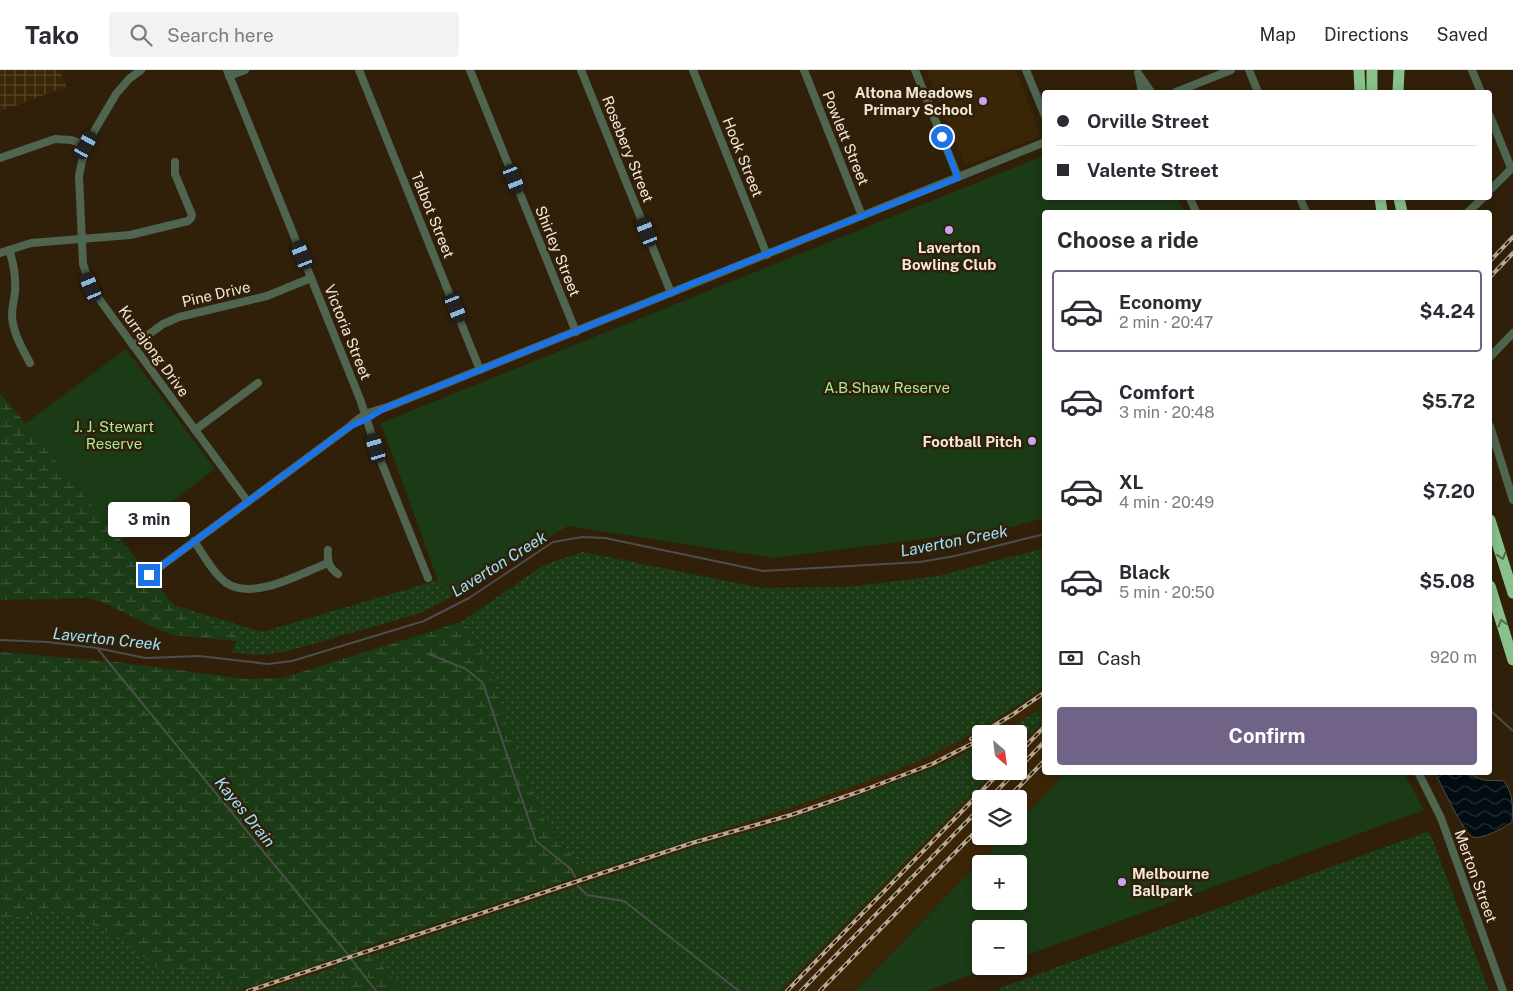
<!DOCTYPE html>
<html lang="en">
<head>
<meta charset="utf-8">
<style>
	:root { --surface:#fff; --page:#f2f2f3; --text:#2b2b33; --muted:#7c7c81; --line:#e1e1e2; --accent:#716288 }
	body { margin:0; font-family:"Public Sans",sans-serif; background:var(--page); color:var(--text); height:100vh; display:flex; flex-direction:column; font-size:19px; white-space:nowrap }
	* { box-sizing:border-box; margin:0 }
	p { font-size:16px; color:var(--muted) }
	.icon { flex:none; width:28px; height:28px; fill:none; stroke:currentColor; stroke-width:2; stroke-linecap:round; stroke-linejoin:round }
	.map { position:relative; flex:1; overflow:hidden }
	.side { position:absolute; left:1042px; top:140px; width:450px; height:565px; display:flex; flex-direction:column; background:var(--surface); border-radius:5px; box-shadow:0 2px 8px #0003 }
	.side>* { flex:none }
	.hud { position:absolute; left:1042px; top:20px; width:450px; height:110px; border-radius:5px; box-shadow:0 2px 8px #0003; display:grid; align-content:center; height:110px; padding:0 15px; background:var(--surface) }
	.needle { width:32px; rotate:152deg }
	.tools { position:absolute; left:972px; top:655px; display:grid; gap:10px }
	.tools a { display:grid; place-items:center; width:55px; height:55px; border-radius:5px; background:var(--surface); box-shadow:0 2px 8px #0003; font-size:25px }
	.end { position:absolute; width:22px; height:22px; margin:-11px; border:6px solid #1a73e8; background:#fff; box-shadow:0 0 0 2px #fff }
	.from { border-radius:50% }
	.bubble { position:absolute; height:35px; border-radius:5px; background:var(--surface); box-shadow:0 2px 8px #0003; font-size:16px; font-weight:700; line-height:35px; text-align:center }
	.car { position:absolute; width:15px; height:30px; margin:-15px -8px; border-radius:6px; box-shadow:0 0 4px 1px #0007; background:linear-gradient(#222 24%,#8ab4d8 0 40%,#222 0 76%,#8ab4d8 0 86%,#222 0) }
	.hud b { display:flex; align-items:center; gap:18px; height:48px; font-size:19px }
	.hud b+b { border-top:1px solid var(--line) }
	.hud i { width:12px; height:12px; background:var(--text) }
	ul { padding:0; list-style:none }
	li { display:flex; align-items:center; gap:15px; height:82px; margin:0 10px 8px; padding:0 5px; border:2px solid transparent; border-radius:5px }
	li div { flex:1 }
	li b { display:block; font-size:19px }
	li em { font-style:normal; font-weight:700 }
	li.active { border-color:var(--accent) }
	li>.icon { width:45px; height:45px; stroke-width:1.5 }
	h2 { padding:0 15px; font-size:22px; line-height:60px }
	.pay { display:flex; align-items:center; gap:12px; height:55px; padding:0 15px; font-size:19px }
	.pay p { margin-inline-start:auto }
	.cta { display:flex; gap:10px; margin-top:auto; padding:10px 15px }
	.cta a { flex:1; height:58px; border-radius:5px; background:var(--accent); color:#fff; font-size:20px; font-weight:700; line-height:58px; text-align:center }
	header { display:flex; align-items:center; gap:30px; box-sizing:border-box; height:70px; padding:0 25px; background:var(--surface); border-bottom:1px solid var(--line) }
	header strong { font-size:24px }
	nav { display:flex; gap:28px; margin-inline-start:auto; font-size:18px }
	.search { width:350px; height:45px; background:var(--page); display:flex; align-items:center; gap:12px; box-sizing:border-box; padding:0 18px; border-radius:5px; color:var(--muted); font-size:19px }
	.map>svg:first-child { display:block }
	.built { fill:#3a2607 }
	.industrial { fill:url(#industrial-grid) }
	.grass { fill:url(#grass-dots) }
	.wetland { fill:url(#wetland-marsh) }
	.park { fill:#1b3a16; fill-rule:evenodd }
	.water { fill:url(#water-waves); stroke:#4b4e4c }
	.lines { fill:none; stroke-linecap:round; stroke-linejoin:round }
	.stream { stroke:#4b4e4c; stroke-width:2 }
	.minor { stroke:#4f6550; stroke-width:8 }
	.highway { stroke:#88c18a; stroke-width:11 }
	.rail-casing { stroke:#b6a998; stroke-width:4 }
	.rail { stroke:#302009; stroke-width:2; stroke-dasharray:5.5; stroke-linecap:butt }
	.oneway { stroke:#586843 }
	.route { stroke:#1a73e8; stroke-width:6 }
	.poi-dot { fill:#c7a6f0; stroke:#302009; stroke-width:2 }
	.labels { text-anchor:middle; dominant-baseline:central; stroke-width:5; stroke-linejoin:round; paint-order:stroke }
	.poi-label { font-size:15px; font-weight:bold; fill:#f2e7d9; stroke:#302009; text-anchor:end }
	.street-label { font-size:15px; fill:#f2e7d9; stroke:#302009 }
	.park-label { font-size:15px; fill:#a7eb9b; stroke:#302009 }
	.water-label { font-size:16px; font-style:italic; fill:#9ee2fb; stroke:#302009 }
</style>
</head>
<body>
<header>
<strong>Tako</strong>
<div class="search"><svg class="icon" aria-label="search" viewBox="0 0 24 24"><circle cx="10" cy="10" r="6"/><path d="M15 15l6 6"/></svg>Search here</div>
<nav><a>Map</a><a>Directions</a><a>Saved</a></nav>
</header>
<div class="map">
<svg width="1513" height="921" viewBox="0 0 1513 921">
	<defs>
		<pattern id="industrial-grid" width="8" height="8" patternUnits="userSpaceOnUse" patternTransform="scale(1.25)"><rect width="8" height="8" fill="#3a2607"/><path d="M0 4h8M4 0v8" fill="none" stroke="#57462b"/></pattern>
		<pattern id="grass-dots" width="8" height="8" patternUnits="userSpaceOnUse" patternTransform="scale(1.25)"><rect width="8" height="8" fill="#1b3a16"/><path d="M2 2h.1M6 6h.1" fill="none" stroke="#3d5637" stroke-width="1.8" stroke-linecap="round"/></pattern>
		<pattern id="wetland-marsh" width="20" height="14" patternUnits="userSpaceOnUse" patternTransform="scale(1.25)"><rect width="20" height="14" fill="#1b3a16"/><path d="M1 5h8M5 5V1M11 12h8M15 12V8" fill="none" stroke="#3d5637"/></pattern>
		<pattern id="water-waves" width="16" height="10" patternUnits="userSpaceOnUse" patternTransform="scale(1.25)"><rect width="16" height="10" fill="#030c10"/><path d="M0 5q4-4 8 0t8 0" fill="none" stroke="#282f32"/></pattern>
	</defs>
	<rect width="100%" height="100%" fill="#302009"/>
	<g class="built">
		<polygon points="926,0 1015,0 1040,62 1038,67 967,95 964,94"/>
		<polygon points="1045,616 1045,636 1024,650 1000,664 981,664 981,674 956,688 889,715 759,759 703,774 373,884 357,887 355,883 360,880 754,750 890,702 936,682 975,662 1012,640"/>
		<polygon points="1045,649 1045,702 1066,703 1019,752 1019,729 981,729 981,766 1005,766 855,921 780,921 994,701 1019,701 1019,676"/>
		<polygon points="333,889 338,889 340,892 333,898 262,921 237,921"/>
	</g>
	<polygon class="industrial" points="0,0 60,0 66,17 0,41"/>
	<g class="grass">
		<path d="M 1045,478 L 1045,616 C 1007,644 967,669 925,688 C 880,708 832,723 786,739 C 720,761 653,782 587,804 L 547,755 L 523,704 L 480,572 L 461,552 L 544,495 L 583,482 L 762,518 L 847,517 L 938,506 Z"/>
		<polygon points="438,510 441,519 475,513 421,543 284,582 257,585 232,582 238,566 226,560 206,553 174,535 262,562"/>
		<polygon points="1045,636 1045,649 1019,676 1019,664 1000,664"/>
		<polygon points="981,674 981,701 994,701 780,921 401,921 373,884 703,774 759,759 846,730 928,700 956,688"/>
		<polygon points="1426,762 1430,763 1489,921 999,921 1000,918"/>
		<polygon points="58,840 112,864 158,898 206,901 244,919 237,921 0,921 0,848"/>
		<polygon points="333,898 350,921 262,921"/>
	</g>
	<g class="wetland">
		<polygon points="0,323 174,535 206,553 226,560 238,566 236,571 172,565 151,556 102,532 88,528 0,530"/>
		<path d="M 461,552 L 480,572 L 523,704 L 547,755 L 587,804 L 360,879 C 353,885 342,889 333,889 L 244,919 L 206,901 L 158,898 L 112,864 L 58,840 L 0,850 L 0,582 L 116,592 L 246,609 L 282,608 Z"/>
		<path d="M 373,884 L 401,921 L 350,921 L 333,898 C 345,889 358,887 373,884 Z"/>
	</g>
	<g class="park">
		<polygon points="1045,85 1045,128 1178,128 1184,142 1045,142 1045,448 1008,458 773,488 568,456 475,513 441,519 381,353"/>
		<polygon points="126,279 215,399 121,470 25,354"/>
		<path d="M 1066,703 L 1404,703 L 1424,740 L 1019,888 L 1019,859 L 981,859 L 981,896 L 995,896 L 927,921 L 855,921 L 1005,766 L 1019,766 L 1019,752 ZM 981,794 L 1019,794 L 1019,831 L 981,831 Z"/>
	</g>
	<path class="water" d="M 1435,703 L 1466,703 L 1483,710 L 1504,711 C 1513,723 1513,737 1512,752 C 1505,757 1482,770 1473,767 C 1464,764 1441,714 1435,703 Z"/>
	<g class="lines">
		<g class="stream">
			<polyline points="0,570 48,572 97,578 145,588 199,586 268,594 292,591 424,551 469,528 553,472 582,467 605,468 763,501 920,492 955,486 1045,464"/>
			<polyline points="97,578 345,881 376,921"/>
			<polyline points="429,584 466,599 483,613 536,771 571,799 575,807"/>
			<polyline points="1045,589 1045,591"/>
			<polyline points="1490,640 1513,661"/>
			<polyline points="578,816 587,825 624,831 739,921"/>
		</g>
		<g class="minor">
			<polyline points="141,0 129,9 116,24 86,75 82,91 79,106 83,194 91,217 102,233 248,432"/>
			<polyline points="227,0 360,329 378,384 428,508"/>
			<polyline points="359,0 480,300"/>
			<polyline points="470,0 576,262"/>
			<polyline points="581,0 671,223"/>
			<polyline points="693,0 767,185"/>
			<polyline points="804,0 862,146"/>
			<polyline points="915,0 958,107"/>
			<polyline points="1026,0 1045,46"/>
			<polyline points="1249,0 1258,22"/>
			<polyline points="1472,0 1481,22"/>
			<polyline points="1138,3 1151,22"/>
			<polyline points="229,6 245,0"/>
			<polyline points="1139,7 1142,22"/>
			<polyline points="1176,22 1231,0"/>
			<polyline points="1490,46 1511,98"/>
			<polyline points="0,88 55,69 71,70 86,75"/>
			<polyline points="1490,120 1513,97"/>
			<polyline points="1190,128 1196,142"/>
			<polyline points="1300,128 1306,142"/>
			<polyline points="1468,142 1483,128"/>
			<path d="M 9,180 C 14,194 16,207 15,222 C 14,230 12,238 12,246 C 13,263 22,278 30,293"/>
			<polyline points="0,183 31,173 130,165 188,151 191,148 192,145 175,104 175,92"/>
			<polyline points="133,276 163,254 179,247 267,226 311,208"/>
			<polyline points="1490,287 1513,263"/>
			<polyline points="1490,356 1513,430"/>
			<polyline points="195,360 258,313"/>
			<path d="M 194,471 C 203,484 215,506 228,514 C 256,530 301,503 328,493"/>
			<path d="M 328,480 C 327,491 329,498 338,504"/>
			<path d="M 149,505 L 349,357 C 361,345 369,342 385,338 L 1045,72"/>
			<polyline points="1418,702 1441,748 1503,921"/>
		</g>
		<g class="highway">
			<polyline points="1359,0 1360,22"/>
			<polyline points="1372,22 1372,0"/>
			<polyline points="1398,22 1399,0"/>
			<polyline points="1380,128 1382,142"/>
			<polyline points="1399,128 1402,142"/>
			<polyline points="1490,450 1513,523"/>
			<polyline points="1490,516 1513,590"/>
		</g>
		<defs>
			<g id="rail">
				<polyline points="1490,191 1513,167"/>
				<polyline points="1490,207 1513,183"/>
				<polyline points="971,669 1012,645 1045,622"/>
				<polyline points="1019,683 1045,656"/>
				<polyline points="1019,698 1045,671"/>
				<polyline points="989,729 1016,701"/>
				<polyline points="1007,729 1045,690"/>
				<polyline points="248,921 692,773 791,745 864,720 932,694 981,669"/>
				<polyline points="787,921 1001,701"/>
				<polyline points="801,921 981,737"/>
				<polyline points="820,921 981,756"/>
			</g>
		</defs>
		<use href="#rail" class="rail-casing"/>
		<use href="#rail" class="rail"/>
	</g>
	<defs><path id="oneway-chevron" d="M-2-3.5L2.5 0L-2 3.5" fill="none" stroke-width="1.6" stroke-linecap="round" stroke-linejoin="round" transform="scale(1.25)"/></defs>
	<g class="oneway">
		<use href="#oneway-chevron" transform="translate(1502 486) rotate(73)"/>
		<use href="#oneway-chevron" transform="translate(1502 553) rotate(-107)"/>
	</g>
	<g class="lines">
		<polyline class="route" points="149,505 349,357 367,349 385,338 671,223 686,216 958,108 942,67"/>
	</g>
	<g class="poi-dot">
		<circle cx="983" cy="31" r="5"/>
		<circle cx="949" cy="160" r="5"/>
		<circle cx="1032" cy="371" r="5"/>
		<circle cx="1122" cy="812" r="5"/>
	</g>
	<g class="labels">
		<g class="poi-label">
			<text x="973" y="22">Altona Meadows<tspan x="973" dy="17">Primary School</tspan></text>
			<text x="949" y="177" text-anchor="middle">Laverton<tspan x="949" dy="17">Bowling Club</tspan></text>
			<text x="1022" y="371">Football Pitch</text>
			<text x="1132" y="803" text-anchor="start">Melbourne<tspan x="1132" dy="17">Ballpark</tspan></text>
		</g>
		<g class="street-label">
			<text transform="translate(846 68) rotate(68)">Powlett Street</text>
			<text transform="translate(628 79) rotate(68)">Rosebery Street</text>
			<text transform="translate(743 87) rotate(68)">Hook Street</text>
			<text transform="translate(433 145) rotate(68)">Talbot Street</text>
			<text transform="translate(558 181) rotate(68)">Shirley Street</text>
			<text transform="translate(216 224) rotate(-13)">Pine Drive</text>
			<text transform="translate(348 262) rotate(68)">Victoria Street</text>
			<text transform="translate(154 281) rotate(54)">Kurrajong Drive</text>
			<text transform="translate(1476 806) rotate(70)">Merton Street</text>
		</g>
		<g class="park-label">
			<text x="887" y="317">A.B.Shaw Reserve</text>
			<text x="114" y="356">J. J. Stewart<tspan x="114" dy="17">Reserve</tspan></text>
		</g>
		<g class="water-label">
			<text transform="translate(954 471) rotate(-11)">Laverton Creek</text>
			<text transform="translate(499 494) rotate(-32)">Laverton Creek</text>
			<text transform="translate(107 569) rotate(6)">Laverton Creek</text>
			<text transform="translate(245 742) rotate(51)">Kayes Drain</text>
		</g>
	</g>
</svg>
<div class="tools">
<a><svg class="needle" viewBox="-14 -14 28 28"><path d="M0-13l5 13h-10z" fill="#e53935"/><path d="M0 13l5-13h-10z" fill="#7c7c81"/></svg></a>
<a><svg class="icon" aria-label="layers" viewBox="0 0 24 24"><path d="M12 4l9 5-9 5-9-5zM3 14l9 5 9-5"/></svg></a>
<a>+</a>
<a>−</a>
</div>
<i class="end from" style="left:942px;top:67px"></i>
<i class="end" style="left:149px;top:505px"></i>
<div class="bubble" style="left:108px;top:432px;width:82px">3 min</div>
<i class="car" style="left:86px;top:75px;rotate:29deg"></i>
<i class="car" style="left:514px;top:109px;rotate:158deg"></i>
<i class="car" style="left:647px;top:162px;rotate:338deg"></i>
<i class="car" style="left:302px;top:185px;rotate:338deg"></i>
<i class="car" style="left:91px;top:217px;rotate:337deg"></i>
<i class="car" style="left:456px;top:238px;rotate:158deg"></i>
<i class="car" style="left:376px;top:378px;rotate:343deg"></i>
<div class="hud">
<b><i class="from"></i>Orville Street</b>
<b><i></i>Valente Street</b>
</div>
<section class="side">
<h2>Choose a ride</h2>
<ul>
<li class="active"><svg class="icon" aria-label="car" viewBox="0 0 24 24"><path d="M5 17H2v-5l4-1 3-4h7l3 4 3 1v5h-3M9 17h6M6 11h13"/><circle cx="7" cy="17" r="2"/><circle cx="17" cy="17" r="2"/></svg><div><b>Economy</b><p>2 min · 20:47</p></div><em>$4.24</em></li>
<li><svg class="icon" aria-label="car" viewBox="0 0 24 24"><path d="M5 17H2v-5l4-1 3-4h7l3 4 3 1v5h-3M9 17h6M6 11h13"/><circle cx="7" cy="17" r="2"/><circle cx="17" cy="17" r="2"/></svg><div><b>Comfort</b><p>3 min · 20:48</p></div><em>$5.72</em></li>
<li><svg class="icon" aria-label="car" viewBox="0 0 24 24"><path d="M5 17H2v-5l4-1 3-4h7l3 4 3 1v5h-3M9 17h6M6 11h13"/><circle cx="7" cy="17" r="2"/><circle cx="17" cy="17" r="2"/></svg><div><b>XL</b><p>4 min · 20:49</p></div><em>$7.20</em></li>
<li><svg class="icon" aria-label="car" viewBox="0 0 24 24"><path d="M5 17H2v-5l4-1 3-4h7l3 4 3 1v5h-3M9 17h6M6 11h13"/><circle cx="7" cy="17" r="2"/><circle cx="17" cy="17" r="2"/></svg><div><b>Black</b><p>5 min · 20:50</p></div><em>$5.08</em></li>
</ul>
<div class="pay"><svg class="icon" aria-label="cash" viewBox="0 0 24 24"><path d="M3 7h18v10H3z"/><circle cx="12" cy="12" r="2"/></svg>Cash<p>920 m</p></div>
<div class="cta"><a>Confirm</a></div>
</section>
</div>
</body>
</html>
